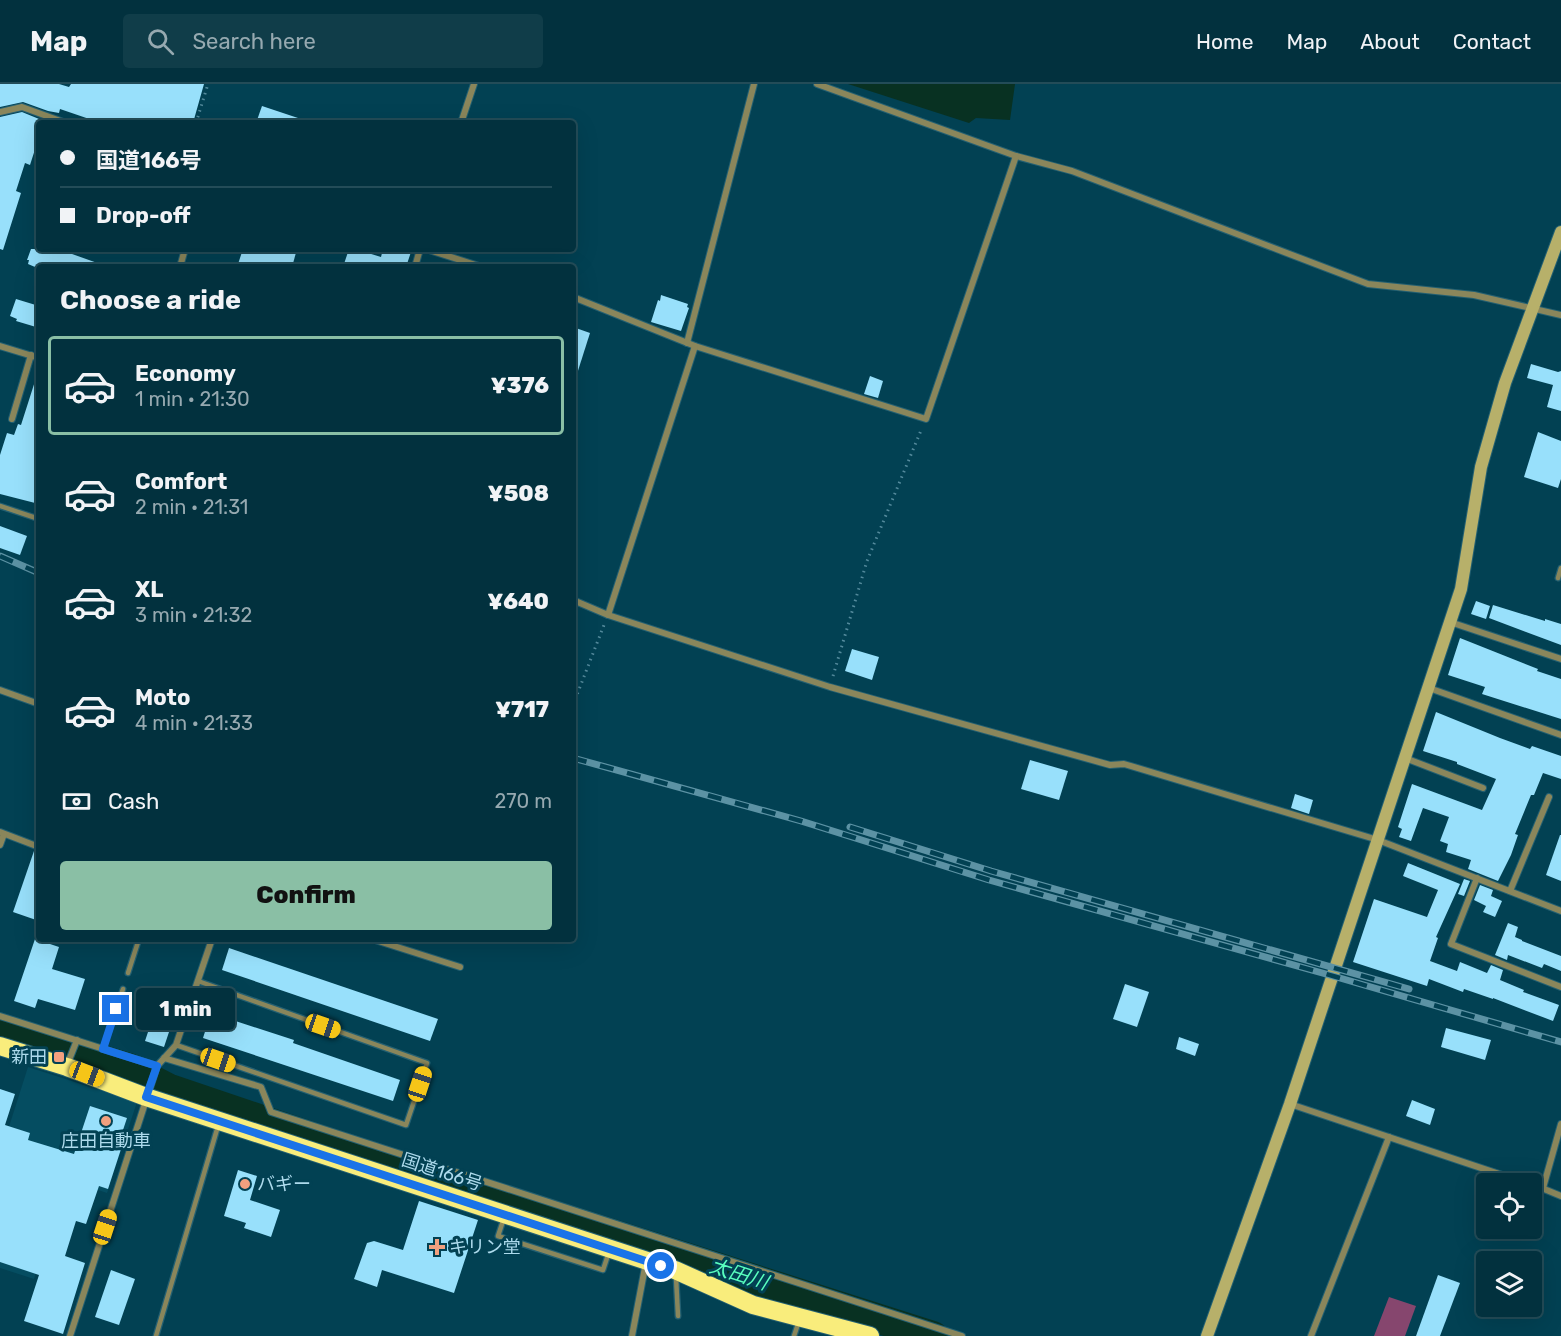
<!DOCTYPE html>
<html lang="en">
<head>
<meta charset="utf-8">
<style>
	:root { --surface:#02313e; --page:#103d49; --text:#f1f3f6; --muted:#96a9b0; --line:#234c58; --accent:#8abfa5 }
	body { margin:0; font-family:Rubik,"Noto Sans JP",sans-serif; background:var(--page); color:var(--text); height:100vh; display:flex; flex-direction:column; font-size:22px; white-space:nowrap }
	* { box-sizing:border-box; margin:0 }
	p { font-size:20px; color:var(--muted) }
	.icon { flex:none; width:33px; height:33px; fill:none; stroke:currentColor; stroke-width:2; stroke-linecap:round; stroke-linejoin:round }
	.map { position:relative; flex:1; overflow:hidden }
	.details { position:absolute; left:36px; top:180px; width:540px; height:678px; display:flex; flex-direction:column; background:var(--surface); border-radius:6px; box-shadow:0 6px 24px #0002,0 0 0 2px var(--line) }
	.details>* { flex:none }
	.top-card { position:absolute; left:36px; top:36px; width:540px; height:132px; border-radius:6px; box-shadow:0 6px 24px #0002,0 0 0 2px var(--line); display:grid; align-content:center; height:132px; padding:0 24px; background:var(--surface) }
	.buttons { position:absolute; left:1476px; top:1089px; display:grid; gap:12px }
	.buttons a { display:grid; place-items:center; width:66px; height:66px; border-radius:6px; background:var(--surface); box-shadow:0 6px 24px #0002,0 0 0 2px var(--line); font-size:30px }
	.end { position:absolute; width:27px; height:27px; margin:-14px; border:8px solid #1a73e8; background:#fff; box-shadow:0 0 0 3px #fff }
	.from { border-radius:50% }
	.bubble { position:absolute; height:42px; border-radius:6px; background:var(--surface); box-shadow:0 6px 24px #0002,0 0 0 2px var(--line); font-size:20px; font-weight:800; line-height:42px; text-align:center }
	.car { position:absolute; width:18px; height:36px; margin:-18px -9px; border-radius:8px; box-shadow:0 0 4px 2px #0007; background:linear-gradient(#f5c518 24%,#345 0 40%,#f5c518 0 76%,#345 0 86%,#f5c518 0) }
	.top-card b { display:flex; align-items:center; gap:21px; height:57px; font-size:22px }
	.top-card b+b { border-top:2px solid var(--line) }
	.top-card i { width:15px; height:15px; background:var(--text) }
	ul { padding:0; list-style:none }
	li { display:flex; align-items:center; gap:18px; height:99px; margin:0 12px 9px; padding:0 12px; border:3px solid transparent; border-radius:6px }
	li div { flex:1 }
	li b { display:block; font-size:22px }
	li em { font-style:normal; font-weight:800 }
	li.selected { border-color:var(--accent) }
	li>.icon { width:54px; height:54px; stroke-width:1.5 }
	h2 { padding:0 24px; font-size:27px; line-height:72px }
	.pay { display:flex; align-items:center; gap:15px; height:66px; padding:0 24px; font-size:22px }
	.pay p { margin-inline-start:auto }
	.action { display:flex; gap:12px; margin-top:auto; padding:12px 24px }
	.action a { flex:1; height:69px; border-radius:6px; background:var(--accent); color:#111; font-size:24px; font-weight:800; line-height:69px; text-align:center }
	header { display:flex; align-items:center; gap:36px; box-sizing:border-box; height:84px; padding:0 30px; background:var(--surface); border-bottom:2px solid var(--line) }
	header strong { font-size:28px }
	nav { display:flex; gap:33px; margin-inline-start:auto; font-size:21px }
	.search { width:420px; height:54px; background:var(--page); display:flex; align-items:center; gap:15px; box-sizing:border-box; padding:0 21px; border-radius:6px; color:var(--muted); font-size:22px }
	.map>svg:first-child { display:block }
	.built { fill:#054d61 }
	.green { fill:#86466e }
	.water { fill:#083122 }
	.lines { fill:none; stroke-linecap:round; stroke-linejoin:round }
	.river { stroke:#083122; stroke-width:30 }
	.building { fill:#98e0fb }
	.lane-casing { stroke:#246072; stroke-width:7 }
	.street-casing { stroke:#246072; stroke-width:8 }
	.secondary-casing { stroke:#246072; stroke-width:14 }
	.highway-casing { stroke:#246072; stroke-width:20 }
	.path { stroke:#548a9c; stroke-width:3; stroke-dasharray:1.5 4.5; stroke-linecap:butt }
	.lane { stroke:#8a865b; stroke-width:4.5 }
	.street { stroke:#8a865b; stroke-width:6 }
	.secondary { stroke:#b7b06a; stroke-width:12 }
	.highway { stroke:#f9ed7c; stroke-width:18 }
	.rail-casing { stroke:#5c92a4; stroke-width:7 }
	.rail { stroke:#024153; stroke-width:4.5; stroke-dasharray:14; stroke-linecap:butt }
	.route { stroke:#1a73e8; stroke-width:8 }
	.poi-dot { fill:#f2a07f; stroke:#024153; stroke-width:2 }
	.labels { text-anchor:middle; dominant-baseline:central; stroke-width:6; stroke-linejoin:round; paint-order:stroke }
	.poi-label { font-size:18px; fill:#addaec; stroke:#024153; text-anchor:start }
	.street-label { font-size:18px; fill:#addaec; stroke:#024153 }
	.water-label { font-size:20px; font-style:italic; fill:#59febe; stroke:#024153 }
</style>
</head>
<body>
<header>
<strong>Map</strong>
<div class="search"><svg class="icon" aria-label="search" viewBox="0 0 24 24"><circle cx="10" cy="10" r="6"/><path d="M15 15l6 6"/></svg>Search here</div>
<nav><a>Home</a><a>Map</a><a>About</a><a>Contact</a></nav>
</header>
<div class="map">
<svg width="1561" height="1252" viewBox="0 0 1561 1252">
	<rect width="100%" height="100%" fill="#024153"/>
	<polygon class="built" points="28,983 137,1018 107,1109 65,1095 34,1195 0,1184 0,1071"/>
	<polygon class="green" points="1389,1213 1416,1222 1405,1252 1374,1252"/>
	<polygon class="water" points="848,0 1015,0 1010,36 976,34 969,39"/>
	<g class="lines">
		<polyline class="river" points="0,945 129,984 170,1005 389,1079 933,1252"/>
	</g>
	<g class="building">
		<polygon points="0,0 59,0 69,3 71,0 204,0 193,39 113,39 102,36 101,39 60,25 59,29 48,27 23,18 0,23"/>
		<polygon points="262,22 304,36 304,39 256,39"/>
		<polygon points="22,28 44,37 44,39 39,39 39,53 30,81 25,79 16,107 21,109 3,166 0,165 0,33"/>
		<polygon points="31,165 58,165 103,181 103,183 35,183 28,180 29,176 27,176"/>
		<polygon points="243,165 297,165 292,183 237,183"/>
		<polygon points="349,165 355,165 381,173 383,165 403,165 411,168 406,183 343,183"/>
		<polygon points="661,211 688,220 687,223 689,224 681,247 651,238 658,216 660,217"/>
		<polygon points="16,215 39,222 39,233 36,243 16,237 17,235 10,232"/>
		<polygon points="573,243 590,249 576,293 573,293"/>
		<polygon points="1531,280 1558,288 1561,287 1561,327 1547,323 1553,301 1527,294"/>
		<polygon points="870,292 883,297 878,314 864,310"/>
		<polygon points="36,294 39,295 39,420 0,410 0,371 7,349 14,351 18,340 21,341"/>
		<polygon points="1538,348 1561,357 1561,395 1558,404 1524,393"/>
		<polygon points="0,442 27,452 20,471 0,464"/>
		<polygon points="1476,517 1490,522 1486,535 1471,530"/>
		<polygon points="1493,521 1545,537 1545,535 1561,540 1561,561 1489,534"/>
		<polygon points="1460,554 1538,585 1537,587 1561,595 1561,635 1482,610 1485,603 1448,591"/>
		<polygon points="852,565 879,573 872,596 845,587"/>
		<polygon points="1436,628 1500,654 1530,665 1532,662 1561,672 1561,695 1543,689 1534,711 1531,711 1515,750 1518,751 1511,771 1498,797 1468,785 1471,776 1446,768 1448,760 1440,757 1449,733 1423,724 1411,757 1399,753 1402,745 1398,743 1412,700 1482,726 1496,695 1457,680 1457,678 1423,667"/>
		<polygon points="1030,676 1068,687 1059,716 1021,705"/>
		<polygon points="1295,710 1313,716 1309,730 1291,724"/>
		<polygon points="1560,751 1561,751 1561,797 1546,791"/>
		<polygon points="34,767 39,768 39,837 13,828"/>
		<polygon points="1408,779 1460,800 1436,853 1438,854 1430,877 1457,887 1460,878 1487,889 1491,881 1503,886 1500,896 1524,906 1523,908 1559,921 1553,937 1493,914 1493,915 1464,905 1463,908 1429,895 1427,902 1353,878 1374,815 1427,833 1438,806 1403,792"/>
		<polygon points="1464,795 1470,797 1464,812 1458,810"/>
		<polygon points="1480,801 1493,806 1491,812 1502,817 1495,833 1483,828 1486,822 1474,816"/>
		<polygon points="1508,839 1518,843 1515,853 1522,856 1522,857 1561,872 1561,887 1544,880 1542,884 1508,871 1507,876 1495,871"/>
		<polygon points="35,855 59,863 52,885 85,895 75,926 38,915 35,924 14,917"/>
		<polygon points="229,864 438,935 430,957 222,886"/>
		<polygon points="1125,900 1149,908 1137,943 1113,935"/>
		<polygon points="211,929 294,956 293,959 400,996 393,1017 203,954"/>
		<polygon points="152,936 171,942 164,963 145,957"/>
		<polygon points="1446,944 1491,956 1485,976 1441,963"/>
		<polygon points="1179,953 1199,960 1195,972 1176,965"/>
		<polygon points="0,1005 15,1010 5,1041 30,1049 28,1056 74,1070 90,1022 127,1034 118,1061 122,1062 108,1105 99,1102 86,1140 76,1137 65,1172 85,1179 63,1250 24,1237 39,1191 0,1178"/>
		<polygon points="1412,1016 1435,1025 1430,1041 1406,1032"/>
		<polygon points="238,1086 257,1092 250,1116 280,1126 271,1153 244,1144 246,1139 224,1132"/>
		<polygon points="419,1117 478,1136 454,1209 382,1186 377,1203 354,1195 367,1159 374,1157 403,1166"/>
		<polygon points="111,1186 135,1195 119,1241 95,1233"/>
		<polygon points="1438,1191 1460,1199 1440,1252 1416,1252"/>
	</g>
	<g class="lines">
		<defs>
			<g id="lane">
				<polyline points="0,422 39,435"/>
				<polyline points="1558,494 1561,484"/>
				<polyline points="128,889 139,855"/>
				<polyline points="176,961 406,1041 427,979 198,897"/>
				<polyline points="103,965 123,905"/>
				<polyline points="504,1134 498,1152 603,1186 609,1168"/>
				<polyline points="676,1193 678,1232"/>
				<polyline points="156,1252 218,1042"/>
				<polyline points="794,1252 799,1237"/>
			</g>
			<g id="street">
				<polyline points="817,0 1016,72 1072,87 1368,200 1474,211 1561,231"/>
				<polyline points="0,28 22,23 66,39"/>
				<polyline points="461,39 474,0"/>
				<polyline points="426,165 482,183"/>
				<polyline points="180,183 185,165"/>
				<polyline points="415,183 420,165"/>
				<polyline points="573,213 695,262 926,335 1016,72"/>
				<polyline points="687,259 754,0"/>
				<polyline points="0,262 39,274"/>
				<polyline points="12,335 31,271"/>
				<polyline points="573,516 608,531 830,603 1110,681 1124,680 1378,756 1561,827"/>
				<polyline points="608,531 695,262"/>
				<polyline points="1450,538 1561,575"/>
				<polyline points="1429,604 1561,651"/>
				<polyline points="0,606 39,620"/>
				<polyline points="1405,674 1483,704"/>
				<polyline points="0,748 39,763"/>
				<polyline points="0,761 4,750"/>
				<polyline points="1477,794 1451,860 1561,903"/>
				<polyline points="1510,807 1549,713"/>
				<polyline points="372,855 460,883"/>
				<polyline points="0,932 157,982"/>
				<polyline points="164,974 261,1003 271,1028 962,1252"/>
				<polyline points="67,981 77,956"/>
				<polyline points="1290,1020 1529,1100"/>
				<polyline points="1532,1100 1561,1112"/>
				<polyline points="1543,1104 1561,1040"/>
				<polyline points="70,1252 157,982 176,961 212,855"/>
				<polyline points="632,1252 646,1178"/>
				<polyline points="1311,1252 1389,1053"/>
			</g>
			<polyline id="secondary" points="1207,1252 1290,1020 1461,505 1481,383 1505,299 1561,148"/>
			<polyline id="highway" points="0,962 67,983 146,1013 675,1186 753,1221 870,1252"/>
		</defs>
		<use href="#lane" class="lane-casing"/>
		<use href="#street" class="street-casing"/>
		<use href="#secondary" class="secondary-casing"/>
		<use href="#highway" class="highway-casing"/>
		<g class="path">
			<polyline points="196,39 208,0"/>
			<polyline points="833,592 867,477 922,344"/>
			<polyline points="573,621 604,541"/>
		</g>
		<use href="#lane" class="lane"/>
		<use href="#street" class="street"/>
		<use href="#secondary" class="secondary"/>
		<use href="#highway" class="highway"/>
		<defs>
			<g id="rail">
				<polyline points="0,472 39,489"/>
				<polyline points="573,674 801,737 989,796 1333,892 1561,958"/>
				<polyline points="850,743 991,787 1409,905"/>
			</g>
		</defs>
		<use href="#rail" class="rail-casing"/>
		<use href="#rail" class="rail"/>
	</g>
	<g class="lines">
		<polyline class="route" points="116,925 103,965 157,982 146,1013 661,1182"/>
	</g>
	<g class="poi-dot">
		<rect x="53" y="967" width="12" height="12" rx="3"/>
		<circle cx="106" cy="1037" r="6"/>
		<circle cx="245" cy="1100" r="6"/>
		<path d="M434 1154h6v6h6v6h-6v6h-6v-6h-6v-6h6z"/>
	</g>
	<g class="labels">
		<g class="poi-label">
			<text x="47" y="973" text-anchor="end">新田</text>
			<text x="106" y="1057" text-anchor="middle">庄田自動車</text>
			<text x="257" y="1100">バギー</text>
			<text x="449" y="1163">キリン堂</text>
		</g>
		<g class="street-label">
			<text transform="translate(442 1088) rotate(18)">国道166号</text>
		</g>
		<g class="water-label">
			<text transform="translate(739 1190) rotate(18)">太田川</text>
		</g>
	</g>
</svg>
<div class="buttons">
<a><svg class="icon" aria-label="locate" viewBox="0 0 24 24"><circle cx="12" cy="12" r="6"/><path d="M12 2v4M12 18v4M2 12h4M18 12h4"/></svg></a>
<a><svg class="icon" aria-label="layers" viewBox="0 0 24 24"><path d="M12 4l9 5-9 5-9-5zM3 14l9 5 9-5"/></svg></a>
</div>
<i class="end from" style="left:661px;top:1182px"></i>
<i class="end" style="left:116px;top:925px"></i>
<div class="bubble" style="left:136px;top:904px;width:99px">1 min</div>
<i class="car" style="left:323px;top:942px;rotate:109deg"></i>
<i class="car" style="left:218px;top:976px;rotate:109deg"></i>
<i class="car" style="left:87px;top:990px;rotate:111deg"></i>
<i class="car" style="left:420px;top:1000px;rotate:18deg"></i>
<i class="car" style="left:105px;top:1143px;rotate:18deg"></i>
<div class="top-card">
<b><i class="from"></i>国道166号</b>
<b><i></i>Drop-off</b>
</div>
<section class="details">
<h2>Choose a ride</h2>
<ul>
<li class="selected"><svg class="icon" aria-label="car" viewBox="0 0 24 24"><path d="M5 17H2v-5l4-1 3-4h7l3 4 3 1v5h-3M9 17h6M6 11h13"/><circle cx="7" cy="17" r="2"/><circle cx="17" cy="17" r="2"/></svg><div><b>Economy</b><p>1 min · 21:30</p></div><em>¥376</em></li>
<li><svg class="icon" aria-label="car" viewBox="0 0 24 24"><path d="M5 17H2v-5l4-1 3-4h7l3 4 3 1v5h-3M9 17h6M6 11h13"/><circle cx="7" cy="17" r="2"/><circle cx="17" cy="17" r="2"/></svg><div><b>Comfort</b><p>2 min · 21:31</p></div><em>¥508</em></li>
<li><svg class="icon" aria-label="car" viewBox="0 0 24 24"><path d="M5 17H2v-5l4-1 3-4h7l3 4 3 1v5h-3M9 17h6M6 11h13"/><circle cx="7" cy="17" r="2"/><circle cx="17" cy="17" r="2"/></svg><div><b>XL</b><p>3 min · 21:32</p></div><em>¥640</em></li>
<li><svg class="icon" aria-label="car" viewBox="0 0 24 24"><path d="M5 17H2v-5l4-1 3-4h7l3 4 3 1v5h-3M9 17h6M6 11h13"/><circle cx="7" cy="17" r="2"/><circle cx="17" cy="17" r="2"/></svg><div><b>Moto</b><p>4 min · 21:33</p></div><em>¥717</em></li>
</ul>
<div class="pay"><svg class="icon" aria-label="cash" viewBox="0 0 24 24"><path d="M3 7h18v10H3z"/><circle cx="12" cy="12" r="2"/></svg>Cash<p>270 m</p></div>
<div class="action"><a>Confirm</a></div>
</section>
</div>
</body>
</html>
